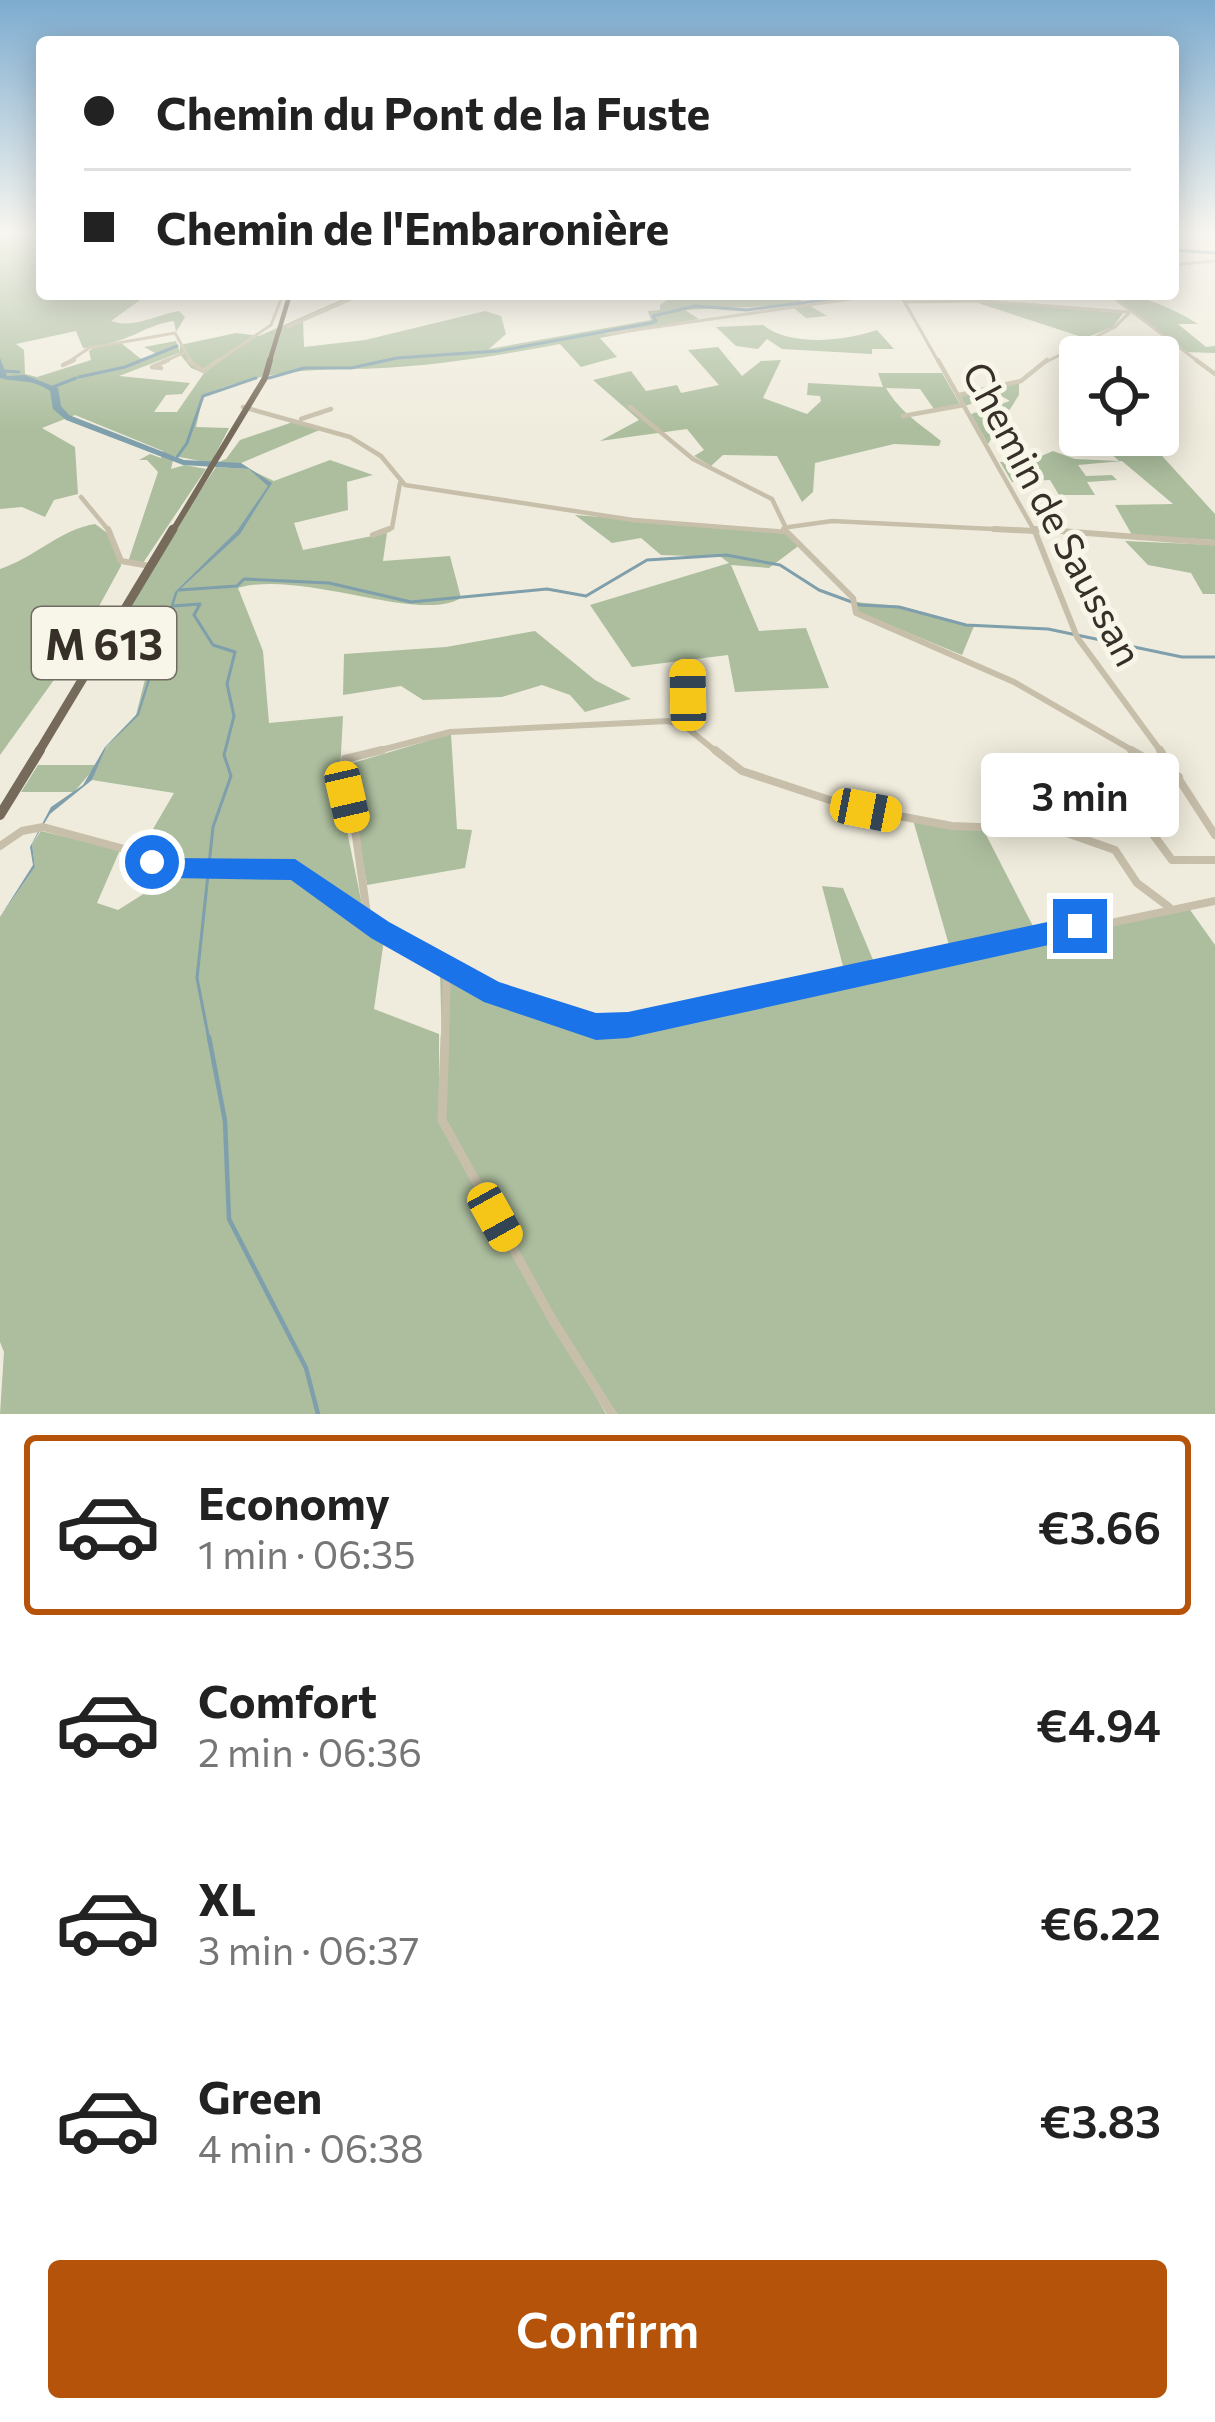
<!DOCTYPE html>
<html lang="en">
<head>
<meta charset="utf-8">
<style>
	:root { --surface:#fff; --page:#f6f6f6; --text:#222; --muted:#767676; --line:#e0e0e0; --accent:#b45309 }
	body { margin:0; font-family:Commissioner,sans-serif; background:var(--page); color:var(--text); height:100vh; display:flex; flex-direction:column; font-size:45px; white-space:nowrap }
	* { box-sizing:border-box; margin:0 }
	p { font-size:39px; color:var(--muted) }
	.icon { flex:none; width:66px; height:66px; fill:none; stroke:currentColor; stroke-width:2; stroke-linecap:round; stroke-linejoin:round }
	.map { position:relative; height:1414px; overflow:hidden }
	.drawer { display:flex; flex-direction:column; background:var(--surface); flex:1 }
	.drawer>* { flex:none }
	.guide { position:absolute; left:36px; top:36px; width:1143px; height:264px; border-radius:12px; box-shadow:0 6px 30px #0003; display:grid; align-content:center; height:264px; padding:0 48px; background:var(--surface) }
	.tools { position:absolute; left:1059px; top:336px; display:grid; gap:24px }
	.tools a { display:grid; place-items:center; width:120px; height:120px; border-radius:12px; background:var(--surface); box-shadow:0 6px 30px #0003; font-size:60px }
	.end { position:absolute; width:54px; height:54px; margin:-27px; border:15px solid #1a73e8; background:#fff; box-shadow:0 0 0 6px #fff }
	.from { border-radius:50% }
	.bubble { position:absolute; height:84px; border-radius:12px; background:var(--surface); box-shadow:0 6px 30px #0003; font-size:39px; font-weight:600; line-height:84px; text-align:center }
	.car { position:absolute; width:36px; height:72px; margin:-36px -18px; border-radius:15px; box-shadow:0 0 9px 3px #0007; background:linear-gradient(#f5c518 24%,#345 0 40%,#f5c518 0 76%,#345 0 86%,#f5c518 0) }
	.guide b { display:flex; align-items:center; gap:42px; height:114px; font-size:45px }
	.guide b+b { border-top:3px solid var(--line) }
	.guide i { width:30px; height:30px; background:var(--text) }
	ul { padding:21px 0 0; list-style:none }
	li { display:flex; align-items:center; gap:36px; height:180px; margin:0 24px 18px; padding:0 24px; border:6px solid transparent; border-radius:12px }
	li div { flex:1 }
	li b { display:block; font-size:45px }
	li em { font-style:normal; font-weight:600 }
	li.selected { border-color:var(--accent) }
	li>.icon { width:108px; height:108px; stroke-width:1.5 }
	.action { display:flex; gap:24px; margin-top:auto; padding:24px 48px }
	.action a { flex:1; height:138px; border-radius:12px; background:var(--accent); color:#fff; font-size:48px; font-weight:600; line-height:138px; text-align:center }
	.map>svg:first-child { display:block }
	.green { fill:#acbe9e; fill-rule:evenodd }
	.water { fill:#7e9fab }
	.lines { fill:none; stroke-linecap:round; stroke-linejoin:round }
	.stream-far1 { stroke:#7e9fab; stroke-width:3 }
	.stream { stroke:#7e9fab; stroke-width:4.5 }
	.minor-far4 { stroke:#c7bfaa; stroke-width:3 }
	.minor-far3 { stroke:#c7bfaa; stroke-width:4.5 }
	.minor-far2 { stroke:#c7bfaa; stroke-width:6 }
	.minor-far1 { stroke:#c7bfaa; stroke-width:8 }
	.minor { stroke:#c7bfaa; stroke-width:9 }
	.major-far3 { stroke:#766b5b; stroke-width:4.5 }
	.major-far2 { stroke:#766b5b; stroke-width:6 }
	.major-far1 { stroke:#766b5b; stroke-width:9 }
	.major { stroke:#766b5b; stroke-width:10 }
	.route { fill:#1a73e8 }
	.labels { text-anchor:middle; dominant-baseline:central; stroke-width:10; stroke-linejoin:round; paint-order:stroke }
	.far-street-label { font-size:39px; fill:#363029; stroke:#f8f5e9 }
	.shield { fill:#f8f5e9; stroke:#706b63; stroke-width:3 }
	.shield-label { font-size:42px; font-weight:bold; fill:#363029 }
</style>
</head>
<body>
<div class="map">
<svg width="1215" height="1414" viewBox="0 0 1215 1414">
	<rect width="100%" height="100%" fill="#f0ecdd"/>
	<g class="green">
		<path d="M 0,232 L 42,232 L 42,294 L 180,294 L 140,300 L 111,321 C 133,329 156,315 179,311 L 185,317 L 176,332 L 174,321 C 146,325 135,338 106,344 L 121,343 L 141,359 L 157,354 L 144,347 L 176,341 L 180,352 L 180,345 L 236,333 L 259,336 L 354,294 L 362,294 L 303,319 L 304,347 L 365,340 L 485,311 L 501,316 L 506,334 L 489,349 L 651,320 L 648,311 L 660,310 L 660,305 L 675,294 L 790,294 L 827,316 L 806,318 L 790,305 L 685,310 L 699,319 L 600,338 L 617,357 L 581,367 L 560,344 C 491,357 417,369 347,369 C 302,369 245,375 203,396 L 196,427 L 229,428 L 211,463 L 174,456 L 171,469 L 185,465 L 206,469 L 143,563 L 128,562 L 158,472 L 147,460 L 139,460 L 150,454 L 161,458 L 163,451 L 75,415 L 42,428 L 75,447 L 78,494 L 54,500 L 45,517 L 22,507 L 0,509 ZM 76,331 L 83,348 L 95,347 L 89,351 L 91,360 L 37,377 L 25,374 L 24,350 L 16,344 ZM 243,343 L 204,373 L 177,412 L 154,412 L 166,395 L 182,394 L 190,383 L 119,376 L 179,353 L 191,368 L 201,372 Z"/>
		<path d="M 1111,294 C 1142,294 1172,308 1198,324 L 1178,324 L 1206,347 L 1215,346 L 1215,353 L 1186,352 Z"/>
		<polygon points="978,303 983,302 1123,313 1113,327 1085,338"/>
		<path d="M 763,325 C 790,347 845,341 877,330 L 894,349 L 872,349 L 872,354 L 782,349 L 767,339 L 758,349 L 736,346 L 716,327 Z"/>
		<path d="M 718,347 L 742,376 L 761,361 L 781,360 L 763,398 L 807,414 L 821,401 L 820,396 L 807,395 L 808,383 L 883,387 L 878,373 L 942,373 L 961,406 L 936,412 L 920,389 L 886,388 C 901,413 919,423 941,441 L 939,446 L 894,444 L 815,463 L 813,492 L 802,502 L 777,456 L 723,455 L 711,466 L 694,456 L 704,450 L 687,429 L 600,441 L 639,420 L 593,380 L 631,371 L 646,391 L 677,385 L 681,393 L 719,385 L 688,350 Z"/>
		<polygon points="1019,383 1019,395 988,444 971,414 1010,401 998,394 965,406 961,396"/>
		<polygon points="296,421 322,429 241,463 216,463 226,459 240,440"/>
		<polygon points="1091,435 1143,435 1215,514 1215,540 1132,535 1115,505 1173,504 1122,461 1078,465 1086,476 1112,475 1117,480 1087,482 1095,495 1059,495 1050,480 1012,482 1000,462 1032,460 1053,451 1075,459 1119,461"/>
		<path d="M 330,460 L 373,475 L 347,482 L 348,510 L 294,523 L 303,550 L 387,533 L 383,561 L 450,556 L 461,598 C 419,624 302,569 238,588 L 263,651 L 269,723 L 343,716 L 339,791 L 363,910 L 299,864 L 243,860 L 174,865 L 139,853 L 174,793 L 92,780 L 103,751 L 136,715 L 153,648 L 162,630 L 117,631 L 150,566 L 216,467 L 249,469 L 274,481 Z"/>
		<polygon points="575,515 785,531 801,544 769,568 731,565 759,631 806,628 829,688 735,692 728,655 632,667 590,605 729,563 721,557 661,555 641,538 612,543"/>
		<path d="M 95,524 C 113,537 121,543 121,566 L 74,652 L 0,755 L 0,569 C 34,558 61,529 95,524 Z"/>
		<polygon points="1125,541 1215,545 1215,594 1203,594 1191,573 1148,565"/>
		<polygon points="855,602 900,606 974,626 962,655 858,612"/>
		<polygon points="535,631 595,680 631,699 585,712 570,695 542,685 502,697 423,700 401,686 343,695 344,654 446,647"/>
		<polygon points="451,734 457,829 472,830 465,868 367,885 346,765"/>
		<polygon points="38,765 97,765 74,792 21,792"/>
		<polygon points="913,820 983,829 1036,932 951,952"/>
		<polygon points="41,831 120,850 97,903 118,910 153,888 166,870 292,873 384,940 374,1009 439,1034 439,1122 606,1414 0,1414 4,1352 0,1342 0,917 35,867 32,844"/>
		<polygon points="822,886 843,888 876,967 845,974"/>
		<polygon points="1188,907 1215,945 1215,1414 617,1414 544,1300 444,1121 440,971 583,1028 628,1028"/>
	</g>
	<path class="water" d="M 0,358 L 7,376 L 25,375 L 58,388 L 61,406 L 69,415 L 184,460 L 241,463 L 272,483 L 240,534 L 178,591 L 139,715 L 106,747 L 92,780 L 50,814 L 32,844 L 35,867 L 0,917 L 33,865 L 30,847 L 51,807 L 83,785 L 105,747 L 137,714 L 175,592 L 237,531 L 268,486 L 249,469 L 183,465 L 66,420 L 53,409 L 50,391 C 32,378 18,383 0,378 Z"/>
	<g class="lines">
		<g class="stream-far1">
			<polyline points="1173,236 1188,232"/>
			<polyline points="1173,250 1215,253"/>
			<polyline points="4,371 19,372"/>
			<polyline points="79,377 125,367 177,346"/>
			<polyline points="269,378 304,368 351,368 397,358 498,351 651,323 656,321 653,316 695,306 746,310 872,294"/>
			<polyline points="53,387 76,378"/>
			<polyline points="177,457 187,443 203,396 256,378"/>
			<polyline points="179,590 237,586 244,579 329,583 411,602 547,589 586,596 647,560 726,555 780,565 819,590 860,605 899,607 966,625 1048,629 1182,657 1215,657"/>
			<polyline points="173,606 200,604 194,615 213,645 235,652 227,684 234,716 224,755 231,776 213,827 197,978 209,1040"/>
		</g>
		<polyline class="stream" points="209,1037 225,1121 229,1219 306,1368 318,1414"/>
		<g class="minor-far4">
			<polyline points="1173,265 1215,261"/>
			<polyline points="900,294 939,363"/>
			<polyline points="1109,294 1200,363"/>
			<polyline points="906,302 983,301 1128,312"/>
			<polyline points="287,327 363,294"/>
			<polyline points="607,334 885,294"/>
			<polyline points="67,363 89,348 175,333 192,363"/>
			<polyline points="161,363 183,353"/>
			<polyline points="215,363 271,325 283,294"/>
			<polyline points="1044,363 1115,327 1129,313"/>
		</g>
		<g class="minor-far3">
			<polyline points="188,360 203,371 219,360"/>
			<polyline points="938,360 1035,532"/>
			<polyline points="1196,360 1215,374"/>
			<polyline points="63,365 74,360"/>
			<polyline points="161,368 152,367 168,360"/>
			<polyline points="959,395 1021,381 1047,360"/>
			<polyline points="243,407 350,437 381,456 405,485 633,520 787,532"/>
			<polyline points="630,407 693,459 772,499 786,528"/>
			<polyline points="903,416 964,405"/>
			<polyline points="301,419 331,409"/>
			<polyline points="81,497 110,532"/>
			<polyline points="789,527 832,521 1034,531"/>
			<polyline points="1034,529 1073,532"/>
			<polyline points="381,532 392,528 400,483"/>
		</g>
		<g class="minor-far2">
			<polyline points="108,529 121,561 150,566"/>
			<polyline points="784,529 853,598 856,613 1014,682 1137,753"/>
			<polyline points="994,529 1034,531"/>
			<polyline points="1034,529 1077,637 1162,753"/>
			<polyline points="1035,529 1215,543"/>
			<polyline points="373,535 389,529"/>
			<polyline points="684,661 693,732"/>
			<polyline points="370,753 450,732 668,721 687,728 718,753"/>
		</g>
		<g class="minor-far1">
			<polyline points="715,750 742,771 851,807 952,826 1058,830 1115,850 1137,883 1169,907"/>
			<polyline points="1131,750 1179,777"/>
			<polyline points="1160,750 1215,835"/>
			<polyline points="1152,833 1172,860 1215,860"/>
			<polyline points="0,846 22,831 43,827 132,851 160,866 295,870 380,930 493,993 584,1025 627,1025 1215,901"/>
			<polyline points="368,921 345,759 382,750"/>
			<polyline points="445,1040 447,967"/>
		</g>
		<polyline class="minor" points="445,1037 442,1120 552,1319 612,1414"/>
		<polyline class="major-far3" points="269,363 290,294"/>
		<polyline class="major-far2" points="172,532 265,378 270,360"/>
		<polyline class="major-far1" points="38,753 173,529"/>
		<polyline class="major" points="0,815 40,750"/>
	</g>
	<linearGradient id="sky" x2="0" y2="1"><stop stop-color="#7dacd0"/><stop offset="0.54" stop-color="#f8f6f0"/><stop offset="1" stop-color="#f8f6f0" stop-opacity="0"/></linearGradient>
	<rect width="1215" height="430" fill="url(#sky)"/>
	<polygon class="route" points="152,852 171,858 295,859 389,922 499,982 596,1013 628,1012 1080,915 1092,926 1080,938 628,1038 596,1040 484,1002 371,938 291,880 171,878 144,869 141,862"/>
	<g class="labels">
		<g class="far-street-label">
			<text transform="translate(1054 513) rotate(62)">Chemin de Saussan</text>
		</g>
		<rect class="shield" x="32" y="607" width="144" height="72" rx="9"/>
		<g class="shield-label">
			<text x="104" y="643">M 613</text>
		</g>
	</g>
</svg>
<div class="tools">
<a><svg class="icon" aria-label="locate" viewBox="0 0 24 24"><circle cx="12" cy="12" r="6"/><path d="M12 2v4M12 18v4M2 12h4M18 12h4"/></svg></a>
</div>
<i class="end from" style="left:152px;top:862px"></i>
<i class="end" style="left:1080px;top:926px"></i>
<div class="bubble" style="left:981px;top:753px;width:198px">3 min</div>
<i class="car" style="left:688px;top:695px;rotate:359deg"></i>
<i class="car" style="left:347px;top:797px;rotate:167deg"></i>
<i class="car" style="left:866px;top:810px;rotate:101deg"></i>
<i class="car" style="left:495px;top:1217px;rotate:151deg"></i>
<div class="guide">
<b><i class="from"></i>Chemin du Pont de la Fuste</b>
<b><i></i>Chemin de l'Embaronière</b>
</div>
</div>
<section class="drawer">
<ul>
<li class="selected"><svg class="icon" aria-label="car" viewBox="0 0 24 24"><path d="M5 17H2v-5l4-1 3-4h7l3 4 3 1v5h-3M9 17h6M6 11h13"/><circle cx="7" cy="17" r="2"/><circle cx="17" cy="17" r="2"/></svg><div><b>Economy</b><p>1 min · 06:35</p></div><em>€3.66</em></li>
<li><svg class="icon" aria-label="car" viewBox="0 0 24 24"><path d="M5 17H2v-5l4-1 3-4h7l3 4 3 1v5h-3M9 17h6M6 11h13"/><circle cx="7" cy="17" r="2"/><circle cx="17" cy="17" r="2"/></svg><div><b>Comfort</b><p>2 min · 06:36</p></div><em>€4.94</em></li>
<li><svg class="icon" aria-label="car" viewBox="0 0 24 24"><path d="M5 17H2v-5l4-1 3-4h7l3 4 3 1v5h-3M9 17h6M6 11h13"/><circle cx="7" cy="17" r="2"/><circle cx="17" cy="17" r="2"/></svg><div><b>XL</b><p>3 min · 06:37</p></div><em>€6.22</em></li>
<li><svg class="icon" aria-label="car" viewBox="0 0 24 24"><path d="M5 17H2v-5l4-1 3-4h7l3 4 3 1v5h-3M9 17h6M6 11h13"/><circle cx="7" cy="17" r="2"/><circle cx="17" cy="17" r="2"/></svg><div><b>Green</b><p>4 min · 06:38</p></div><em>€3.83</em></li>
</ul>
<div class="action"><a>Confirm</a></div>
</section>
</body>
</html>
